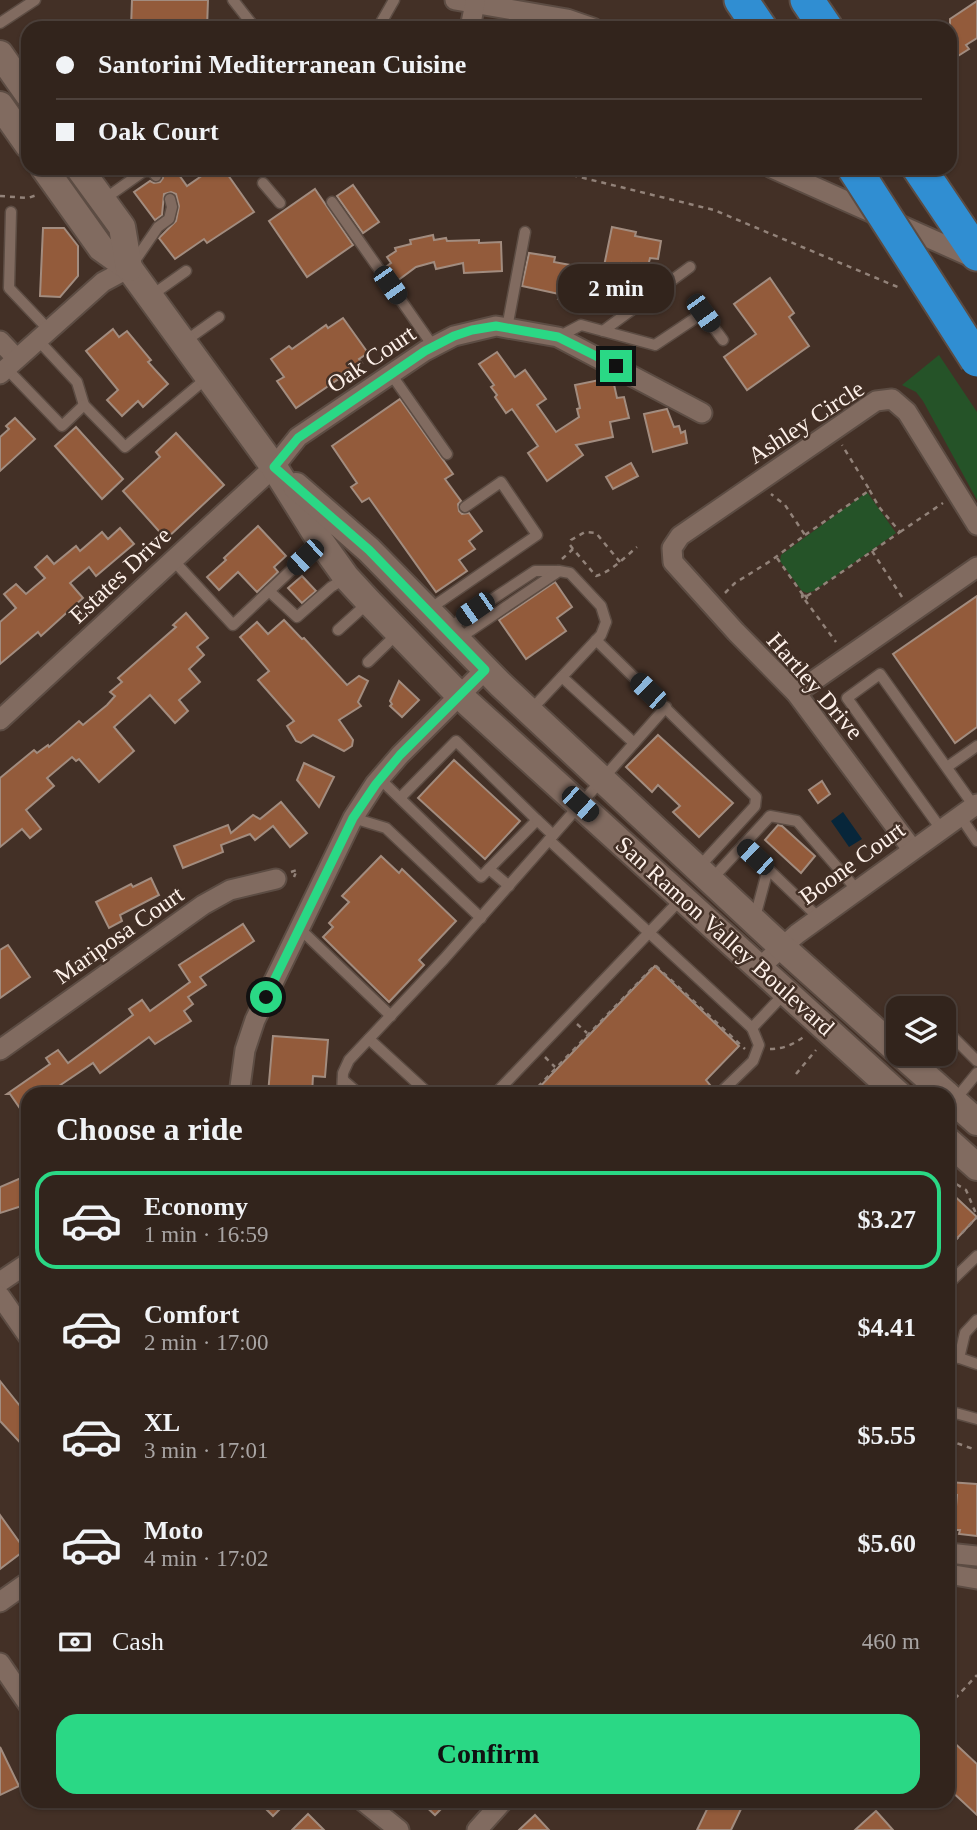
<!DOCTYPE html>
<html lang="en">
<head>
<meta charset="utf-8">
<style>
	:root { --surface:#32241c; --page:#3d3029; --text:#f1f3f6; --muted:#a8a4a3; --line:#4d413b; --accent:#2ad885 }
	body { margin:0; font-family:"Times New Roman",serif; background:var(--page); color:var(--text); height:100vh; display:flex; flex-direction:column; font-size:26px; white-space:nowrap }
	* { box-sizing:border-box; margin:0 }
	p { font-size:23px; color:var(--muted) }
	.icon { flex:none; width:38px; height:38px; fill:none; stroke:currentColor; stroke-width:2; stroke-linecap:round; stroke-linejoin:round }
	.map { position:relative; flex:1; overflow:hidden }
	.sheet { position:absolute; left:21px; top:1087px; width:934px; height:721px; display:flex; flex-direction:column; background:var(--surface); border-radius:21px; box-shadow:0 2px 5px #0004,0 0 0 2px var(--line) }
	.sheet>* { flex:none }
	.hud { position:absolute; left:21px; top:21px; width:936px; height:154px; border-radius:21px; box-shadow:0 2px 5px #0004,0 0 0 2px var(--line); display:grid; align-content:center; height:154px; padding:0 35px; background:var(--surface) }
	.fabs { position:absolute; left:886px; top:996px; display:grid; gap:14px }
	.fabs a { display:grid; place-items:center; width:70px; height:70px; border-radius:14px; background:var(--surface); box-shadow:0 2px 5px #0004,0 0 0 2px var(--line); font-size:35px }
	.end { position:absolute; width:32px; height:32px; margin:-16px; border:9px solid #2ad885; background:#111; box-shadow:0 0 0 4px #111 }
	.from { border-radius:50% }
	.bubble { position:absolute; height:49px; border-radius:21px; background:var(--surface); box-shadow:0 2px 5px #0004,0 0 0 2px var(--line); font-size:23px; font-weight:800; line-height:49px; text-align:center }
	.car { position:absolute; width:21px; height:42px; margin:-21px -10px; border-radius:9px; box-shadow:0 0 5px 2px #0007; background:linear-gradient(#222 24%,#8ab4d8 0 40%,#222 0 76%,#8ab4d8 0 86%,#222 0) }
	.hud b { display:flex; align-items:center; gap:24px; height:66px; font-size:26px }
	.hud b+b { border-top:2px solid var(--line) }
	.hud i { width:18px; height:18px; background:var(--text) }
	ul { padding:0; list-style:none }
	li { display:flex; align-items:center; gap:21px; height:98px; margin:0 14px 10px; padding:0 21px; border:4px solid transparent; border-radius:21px }
	li div { flex:1 }
	li b { display:block; font-size:26px }
	li em { font-style:normal; font-weight:800 }
	li.selected { border-color:var(--accent) }
	li>.icon { width:63px; height:63px; stroke-width:1.5 }
	h2 { padding:0 35px; font-size:32px; line-height:84px }
	.pay { display:flex; align-items:center; gap:18px; height:77px; padding:0 35px; font-size:26px }
	.pay p { margin-inline-start:auto }
	.primary-button { display:flex; gap:14px; margin-top:auto; padding:14px 35px }
	.primary-button a { flex:1; height:80px; border-radius:21px; background:var(--accent); color:#111; font-size:28px; font-weight:800; line-height:80px; text-align:center }
	.map>svg:first-child { display:block }
	.green { fill:#255328 }
	.water { fill:#07263a }
	.building { fill:#935b3b; stroke:#a28c7f; stroke-width:2 }
	.lines { fill:none; stroke-linecap:round; stroke-linejoin:round }
	.lane-casing { stroke:#5c4c43; stroke-width:13 }
	.street-casing { stroke:#5c4c43; stroke-width:23 }
	.secondary-casing { stroke:#5c4c43; stroke-width:30 }
	.highway-casing { stroke:#5c4c43; stroke-width:37 }
	.path { stroke:#928279; stroke-width:2.5; stroke-dasharray:5 5; stroke-linecap:butt }
	.lane { stroke:#816b60; stroke-width:10 }
	.street { stroke:#816b60; stroke-width:19 }
	.secondary { stroke:#816b60; stroke-width:26 }
	.highway { stroke:#308ed2; stroke-width:33 }
	.highway-bridge-casing { stroke:#5c4c43; stroke-width:37; stroke-linecap:butt }
	.highway-bridge { stroke:#308ed2; stroke-width:33 }
	.route { stroke:#2ad885; stroke-width:9 }
	.labels { text-anchor:middle; dominant-baseline:central; stroke-width:5; stroke-linejoin:round; paint-order:stroke }
	.street-label { font-size:24px; fill:#fdf0e9; stroke:#433026 }
</style>
</head>
<body>
<div class="map">
<svg width="977" height="1830" viewBox="0 0 977 1830">
	<rect width="100%" height="100%" fill="#433026"/>
	<g class="green">
		<polygon points="939,355 977,412 977,500 923,401 916,392 902,385"/>
		<polygon points="867,492 896,533 814,591 807,593 802,591 780,561 781,555"/>
	</g>
	<polygon class="water" points="843,812 862,839 849,847 831,821"/>
	<g class="building">
		<polygon points="132,0 208,0 207,28 131,28"/>
		<polygon points="977,1 977,38 966,45 969,49 950,61 950,19"/>
		<polygon points="167,168 174,168 187,186 213,168 223,168 254,212 207,243 204,239 175,259 159,238 176,221 179,206 176,194 171,192 164,194 162,215 155,220 134,192 150,181 154,183 160,182 163,178 162,172"/>
		<polygon points="353,185 379,222 363,233 337,196"/>
		<polygon points="315,189 353,245 307,277 269,221"/>
		<polygon points="612,227 636,232 635,236 661,241 658,259 650,258 648,266 632,263 629,282 623,281 610,290 606,285 587,282 582,303 558,299 559,294 522,286 529,253 555,257 554,262 603,271"/>
		<polygon points="43,228 64,228 78,246 78,276 60,297 40,296"/>
		<polygon points="433,235 434,240 446,238 447,241 479,240 479,243 501,242 502,271 464,273 463,263 436,269 434,262 416,267 397,281 387,266 391,263 387,257 396,251 395,248 411,244 410,240"/>
		<polygon points="770,278 794,313 789,317 809,346 747,390 724,357 756,334 734,304"/>
		<polygon points="343,318 368,353 359,359 362,363 296,408 277,381 284,377 271,359 289,346 292,349 326,325 328,328"/>
		<polygon points="113,329 119,337 127,331 151,360 148,362 168,384 143,407 138,401 122,416 107,400 118,390 86,351"/>
		<polygon points="497,352 515,377 525,370 546,399 537,405 556,432 579,417 577,409 580,408 575,385 609,378 613,380 617,398 624,397 629,418 610,422 613,437 576,445 583,455 547,481 528,453 538,446 512,409 506,413 495,397 497,395 491,387 494,385 479,364"/>
		<polygon points="400,399 453,474 445,479 461,501 458,504 459,511 462,514 469,513 482,531 469,541 475,549 459,560 467,571 436,592 369,498 362,502 351,487 357,483 332,446"/>
		<polygon points="667,409 674,427 679,426 681,433 685,431 687,443 653,452 644,414"/>
		<polygon points="15,418 35,439 0,471 0,437 9,429 6,426"/>
		<polygon points="76,427 123,479 102,499 55,446"/>
		<polygon points="176,433 224,485 166,539 123,491 160,457 156,452"/>
		<polygon points="631,463 638,476 613,489 606,477"/>
		<polygon points="258,526 286,556 274,567 278,572 257,592 238,572 219,590 207,577 226,560 224,558"/>
		<polygon points="120,528 134,544 96,576 89,567 70,583 83,598 41,636 38,632 0,664 0,622 16,608 4,594 16,584 26,594 45,578 35,567 47,556 54,564 76,546 80,551 102,532 108,539"/>
		<polygon points="302,576 316,591 302,603 288,588"/>
		<polygon points="555,582 572,607 557,618 566,631 526,659 499,620"/>
		<polygon points="977,596 977,727 955,743 893,654"/>
		<polygon points="186,613 208,638 197,647 204,655 189,669 200,682 179,700 188,711 175,723 150,695 114,727 134,751 99,782 79,759 76,761 72,757 47,778 54,786 26,810 41,829 30,838 22,829 0,847 0,778 34,750 37,753 48,745 49,747 79,721 83,725 107,705 115,696 110,692 122,682 118,678 176,627 173,625"/>
		<polygon points="284,620 302,639 304,638 347,685 359,676 368,681 358,702 361,706 339,720 353,740 352,746 344,751 313,735 301,743 296,741 287,726 294,721 258,680 269,671 240,637 257,622 268,634"/>
		<polygon points="399,681 419,700 402,717 390,706 392,704 390,701"/>
		<polygon points="658,735 733,803 699,837 673,812 680,806 658,785 652,792 626,767"/>
		<polygon points="454,760 520,821 485,859 418,798"/>
		<polygon points="304,763 334,777 319,807 297,780"/>
		<polygon points="822,781 830,794 818,803 809,790"/>
		<polygon points="281,802 307,833 290,847 273,826 255,840 250,834 221,845 223,852 183,868 174,846 228,825 231,833 253,815 260,819"/>
		<polygon points="778,825 782,826 815,856 801,873 765,840"/>
		<polygon points="381,856 399,873 402,869 456,921 419,960 424,965 389,1002 323,937 333,927 329,923 349,902 342,896"/>
		<polygon points="151,878 159,895 120,915 122,921 109,928 96,902 131,884 133,887"/>
		<polygon points="243,924 254,941 200,977 206,985 188,997 193,1004 184,1011 191,1021 155,1044 149,1037 100,1073 93,1063 59,1086 64,1094 28,1094 28,1120 10,1094 7,1094 50,1064 46,1058 58,1050 68,1063 133,1015 129,1009 142,1000 150,1011 190,982 179,965"/>
		<polygon points="8,945 30,977 0,998 0,950"/>
		<polygon points="655,966 739,1046 706,1080 710,1085 702,1094 533,1094"/>
		<polygon points="273,1036 328,1040 325,1077 313,1076 312,1094 268,1094"/>
		<polygon points="28,1175 28,1204 0,1213 0,1187"/>
		<polygon points="948,1190 977,1217 948,1248"/>
		<polygon points="0,1381 28,1416 28,1451 0,1421"/>
		<polygon points="948,1482 977,1484 977,1536 959,1534 960,1530 954,1530 957,1495 948,1494"/>
		<polygon points="0,1515 25,1550 0,1569"/>
		<polygon points="948,1737 977,1764 977,1815 948,1788"/>
		<polygon points="0,1747 19,1786 0,1795"/>
		<polygon points="258,1801 288,1801 273,1816"/>
		<polygon points="420,1801 449,1801 435,1815"/>
		<polygon points="711,1801 729,1801 742,1807 731,1830 697,1830"/>
		<polygon points="876,1811 893,1830 855,1830"/>
		<polygon points="308,1814 324,1830 292,1830"/>
		<polygon points="535,1815 549,1830 519,1830"/>
	</g>
	<g class="lines">
		<defs>
			<g id="lane">
				<polyline points="233,0 255,28"/>
				<polyline points="0,23 35,0"/>
				<polyline points="378,28 394,0"/>
				<polyline points="263,183 280,203"/>
				<polyline points="103,200 144,171 152,171 156,176"/>
				<polyline points="332,202 433,346"/>
				<polyline points="11,212 9,288 48,329"/>
				<polyline points="134,262 158,227 169,219 172,207 170,199"/>
				<polyline points="152,295 186,271"/>
				<polyline points="507,328 525,232"/>
				<polyline points="603,331 690,267"/>
				<polyline points="558,337 581,325 655,345 703,313 723,340"/>
				<polyline points="37,339 77,382 84,405 125,447 208,377"/>
				<polyline points="184,342 219,317"/>
				<polyline points="6,368 62,426 84,405"/>
				<polyline points="391,374 447,454"/>
				<polyline points="173,560 233,625 321,542"/>
				<polyline points="269,591 297,617 331,587 346,578"/>
				<polyline points="428,610 537,535 501,482 465,507"/>
				<polyline points="447,629 535,571 558,571"/>
				<polyline points="338,630 369,602"/>
				<polyline points="458,639 559,571 570,573 601,606 606,622 601,635 530,711"/>
				<polyline points="596,640 756,797 755,806 700,866"/>
				<polyline points="368,662 398,633"/>
				<polyline points="562,677 634,743"/>
				<polyline points="947,767 977,746"/>
				<polyline points="380,779 481,877 537,820 456,741 400,798"/>
				<polyline points="960,816 977,841"/>
				<polyline points="353,818 386,828 481,918"/>
				<polyline points="537,820 553,835"/>
				<polyline points="941,829 847,698 880,674 974,806"/>
				<polyline points="549,840 752,1028 784,994"/>
				<polyline points="743,845 819,918"/>
				<polyline points="489,869 509,886"/>
				<polyline points="711,880 770,816 797,821 857,890"/>
				<polyline points="755,917 768,869"/>
				<polyline points="299,928 391,1016"/>
				<polyline points="944,1028 977,1061"/>
				<polyline points="369,1039 429,1094"/>
				<polyline points="343,1080 359,1094"/>
				<polyline points="342,1094 343,1073 349,1060 444,959 666,707"/>
				<polyline points="495,1094 681,899"/>
				<polyline points="719,1094 753,1061 759,1045 752,1028"/>
				<polyline points="955,1100 977,1073"/>
				<polyline points="948,1284 977,1256"/>
				<polyline points="948,1354 977,1364"/>
				<polyline points="959,1358 965,1333 977,1320"/>
				<polyline points="948,1411 977,1419"/>
			</g>
			<g id="street">
				<polyline points="455,0 567,19 593,28"/>
				<polyline points="470,28 475,3"/>
				<polyline points="772,168 976,259"/>
				<polyline points="0,341 16,358"/>
				<polyline points="0,374 103,282 129,268"/>
				<polyline points="796,693 977,567"/>
				<polyline points="0,720 274,467 298,437 425,351 454,336 496,326 558,337 702,413"/>
				<polyline points="912,849 796,693 736,632 673,562 672,548 680,536 876,401 892,399 907,412 977,525"/>
				<polyline points="760,967 797,934 977,804"/>
				<polyline points="0,1050 203,905 230,890 276,879"/>
				<polyline points="239,1094 245,1050 255,1020 353,818 375,784 400,755 485,670"/>
				<polyline points="0,1282 28,1263"/>
				<polyline points="0,1296 28,1336"/>
				<polyline points="948,1553 977,1556"/>
				<polyline points="948,1574 977,1579"/>
				<polyline points="0,1602 28,1582"/>
				<polyline points="0,1663 28,1704"/>
				<polyline points="363,1801 399,1830"/>
				<polyline points="477,1830 503,1801"/>
			</g>
			<g id="secondary">
				<polyline points="0,54 28,94"/>
				<polyline points="0,105 28,145"/>
				<polyline points="44,168 101,248 129,268 274,467 321,542 346,577 369,602 460,696 898,1094"/>
				<polyline points="79,168 122,227 129,268"/>
				<polyline points="296,486 369,550 500,684 771,937 898,1051"/>
				<polyline points="901,1054 946,1094"/>
				<polyline points="948,1096 977,1122"/>
				<polyline points="948,1141 977,1167"/>
			</g>
			<g id="highway">
				<polyline points="741,0 760,28"/>
				<polyline points="807,0 826,28"/>
				<polyline points="919,168 977,254"/>
			</g>
		</defs>
		<use href="#lane" class="lane-casing"/>
		<use href="#street" class="street-casing"/>
		<use href="#secondary" class="secondary-casing"/>
		<use href="#highway" class="highway-casing"/>
		<g class="path">
			<polyline points="543,168 714,210 900,288"/>
			<polyline points="0,196 28,198 37,195"/>
			<polyline points="900,532 943,503"/>
			<polyline points="805,535 867,492 869,489 842,445"/>
			<polyline points="872,551 902,597"/>
			<polyline points="777,558 803,595"/>
			<polyline points="562,559 573,549"/>
			<path d="M 620,562 L 596,533 L 585,532 L 571,540 L 570,545 L 573,549 L 596,576 C 611,572 625,557 637,547"/>
			<polyline points="725,593 735,583 772,560 805,535 785,505 771,494"/>
			<polygon points="805,595 807,598 803,600 802,596"/>
			<polyline points="807,596 900,532 879,507 869,489"/>
			<polyline points="805,600 836,642"/>
			<polyline points="291,872 297,870 294,877"/>
			<polyline points="577,1024 587,1033"/>
			<path d="M 770,1049 C 784,1049 794,1044 805,1036"/>
			<polyline points="545,1057 555,1067"/>
			<polyline points="796,1074 816,1050"/>
			<polyline points="531,1094 655,965 745,1049"/>
			<polyline points="948,1179 966,1190 977,1216"/>
			<polyline points="948,1248 977,1217"/>
			<polyline points="948,1440 976,1450"/>
			<polyline points="948,1706 977,1675"/>
		</g>
		<use href="#lane" class="lane"/>
		<use href="#street" class="street"/>
		<use href="#secondary" class="secondary"/>
		<use href="#highway" class="highway"/>
		<defs>
			<polyline id="highway-bridge" points="854,168 977,360"/>
		</defs>
		<use href="#highway-bridge" class="highway-bridge-casing"/>
		<use href="#highway-bridge" class="highway-bridge"/>
	</g>
	<g class="lines">
		<polyline class="route" points="266,997 353,818 376,784 400,755 485,670 369,550 274,467 298,438 425,351 454,336 472,330 496,326 558,337 616,366"/>
	</g>
	<g class="labels">
		<g class="street-label">
			<text transform="translate(371 359) rotate(-34)">Oak Court</text>
			<text transform="translate(806 422) rotate(-33)">Ashley Circle</text>
			<text transform="translate(120 575) rotate(-43)">Estates Drive</text>
			<text transform="translate(815 686) rotate(49)">Hartley Drive</text>
			<text transform="translate(852 863) rotate(-36)">Boone Court</text>
			<text transform="translate(119 935) rotate(-35)">Mariposa Court</text>
			<text transform="translate(725 936) rotate(42)">San Ramon Valley Boulevard</text>
		</g>
	</g>
</svg>
<div class="fabs">
<a><svg class="icon" aria-label="layers" viewBox="0 0 24 24"><path d="M12 4l9 5-9 5-9-5zM3 14l9 5 9-5"/></svg></a>
</div>
<i class="end from" style="left:266px;top:997px"></i>
<i class="end" style="left:616px;top:366px"></i>
<div class="bubble" style="left:558px;top:264px;width:116px">2 min</div>
<i class="car" style="left:390px;top:285px;rotate:145deg"></i>
<i class="car" style="left:703px;top:313px;rotate:144deg"></i>
<i class="car" style="left:305px;top:557px;rotate:227deg"></i>
<i class="car" style="left:475px;top:609px;rotate:235deg"></i>
<i class="car" style="left:648px;top:691px;rotate:314deg"></i>
<i class="car" style="left:580px;top:804px;rotate:132deg"></i>
<i class="car" style="left:755px;top:857px;rotate:313deg"></i>
<div class="hud">
<b><i class="from"></i>Santorini Mediterranean Cuisine</b>
<b><i></i>Oak Court</b>
</div>
<section class="sheet">
<h2>Choose a ride</h2>
<ul>
<li class="selected"><svg class="icon" aria-label="car" viewBox="0 0 24 24"><path d="M5 17H2v-5l4-1 3-4h7l3 4 3 1v5h-3M9 17h6M6 11h13"/><circle cx="7" cy="17" r="2"/><circle cx="17" cy="17" r="2"/></svg><div><b>Economy</b><p>1 min · 16:59</p></div><em>$3.27</em></li>
<li><svg class="icon" aria-label="car" viewBox="0 0 24 24"><path d="M5 17H2v-5l4-1 3-4h7l3 4 3 1v5h-3M9 17h6M6 11h13"/><circle cx="7" cy="17" r="2"/><circle cx="17" cy="17" r="2"/></svg><div><b>Comfort</b><p>2 min · 17:00</p></div><em>$4.41</em></li>
<li><svg class="icon" aria-label="car" viewBox="0 0 24 24"><path d="M5 17H2v-5l4-1 3-4h7l3 4 3 1v5h-3M9 17h6M6 11h13"/><circle cx="7" cy="17" r="2"/><circle cx="17" cy="17" r="2"/></svg><div><b>XL</b><p>3 min · 17:01</p></div><em>$5.55</em></li>
<li><svg class="icon" aria-label="car" viewBox="0 0 24 24"><path d="M5 17H2v-5l4-1 3-4h7l3 4 3 1v5h-3M9 17h6M6 11h13"/><circle cx="7" cy="17" r="2"/><circle cx="17" cy="17" r="2"/></svg><div><b>Moto</b><p>4 min · 17:02</p></div><em>$5.60</em></li>
</ul>
<div class="pay"><svg class="icon" aria-label="cash" viewBox="0 0 24 24"><path d="M3 7h18v10H3z"/><circle cx="12" cy="12" r="2"/></svg>Cash<p>460 m</p></div>
<div class="primary-button"><a>Confirm</a></div>
</section>
</div>
</body>
</html>
